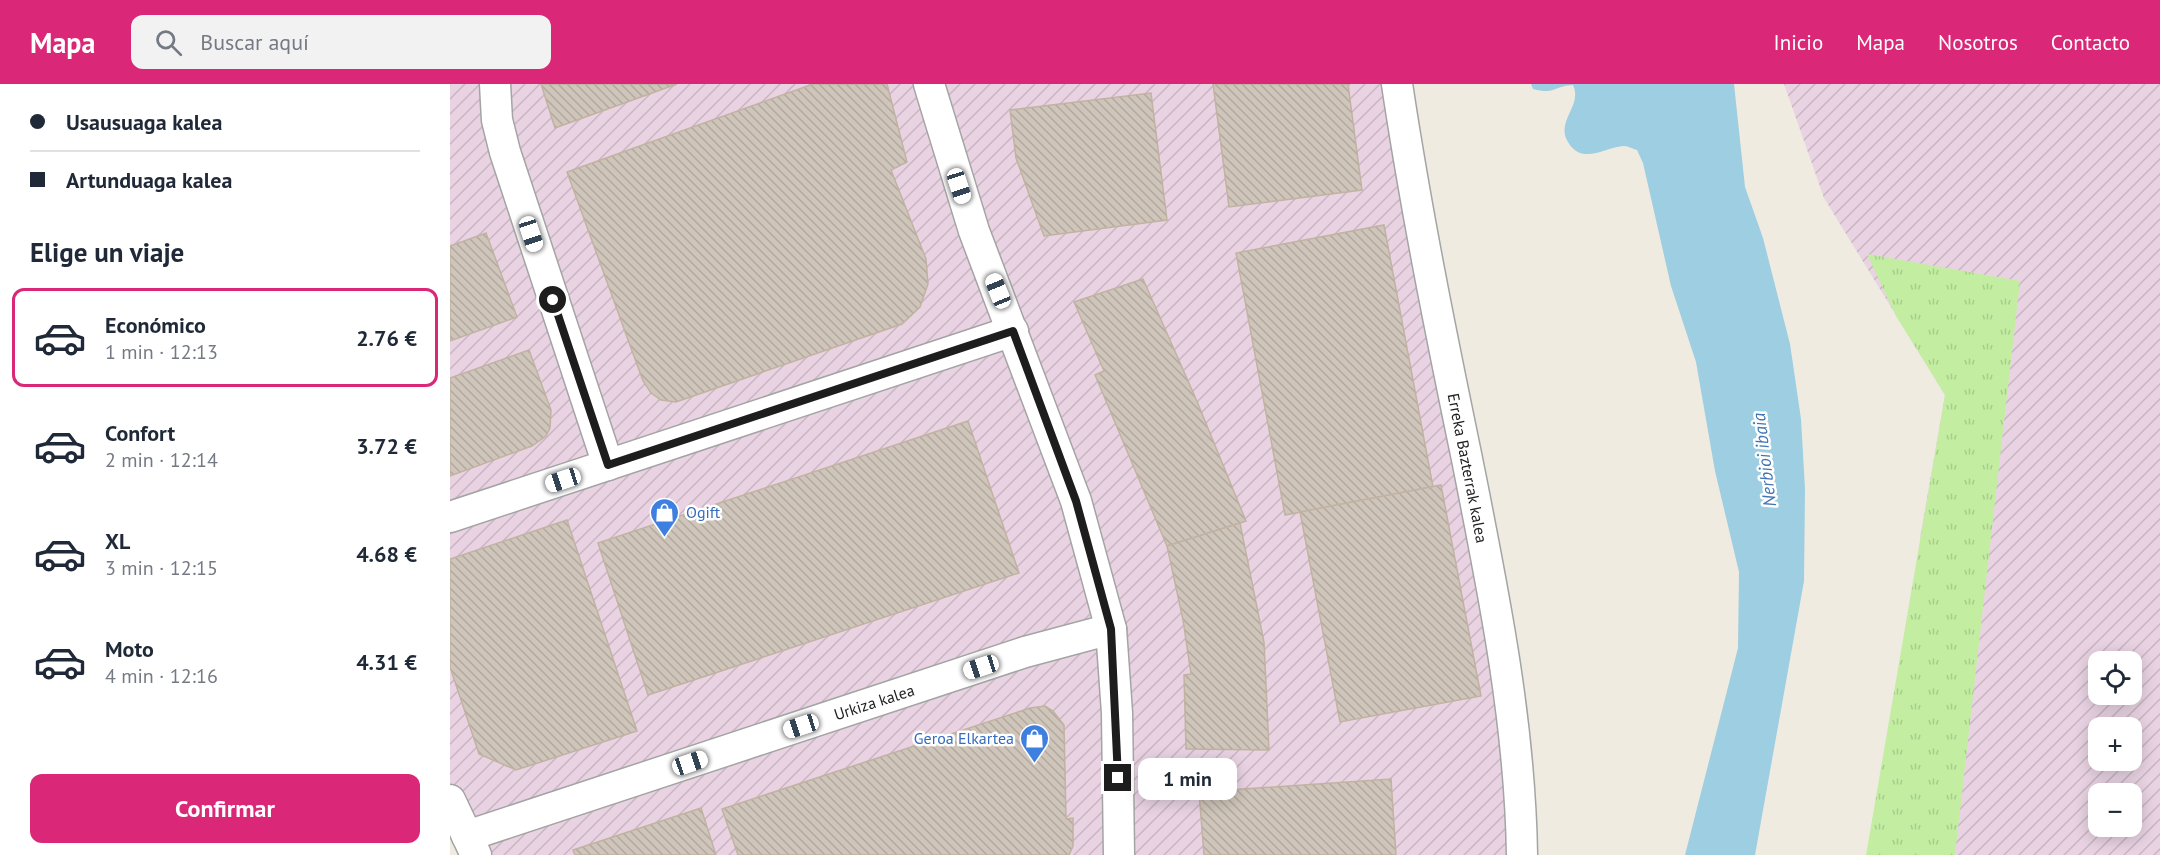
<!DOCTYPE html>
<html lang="es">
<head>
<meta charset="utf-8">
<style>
	:root { --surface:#fff; --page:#f2f2f3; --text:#1f2937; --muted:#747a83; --line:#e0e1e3; --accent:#db2777 }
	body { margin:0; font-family:"PT Sans",sans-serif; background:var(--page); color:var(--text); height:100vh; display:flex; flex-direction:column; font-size:22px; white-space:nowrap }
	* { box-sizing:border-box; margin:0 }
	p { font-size:20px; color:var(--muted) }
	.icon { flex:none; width:33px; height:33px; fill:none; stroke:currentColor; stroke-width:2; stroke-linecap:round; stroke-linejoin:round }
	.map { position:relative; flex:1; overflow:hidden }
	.drawer { display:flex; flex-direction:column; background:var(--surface); width:450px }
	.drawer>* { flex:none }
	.banner { display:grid; align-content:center; height:132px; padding:0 30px; background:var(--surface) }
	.fabs { position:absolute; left:1638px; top:567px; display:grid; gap:12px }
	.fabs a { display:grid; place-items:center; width:54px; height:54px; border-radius:12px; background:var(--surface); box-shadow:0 3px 15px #0003; font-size:30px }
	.end { position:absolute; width:27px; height:27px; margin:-14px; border:8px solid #1d1d1d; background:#fff; box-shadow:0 0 0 3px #fff }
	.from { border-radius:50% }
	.bubble { position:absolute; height:42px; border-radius:12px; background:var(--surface); box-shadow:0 3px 15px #0003; font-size:20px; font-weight:800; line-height:42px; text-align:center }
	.car { position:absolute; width:18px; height:36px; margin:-18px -9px; border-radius:8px; box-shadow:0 0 4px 2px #0007; background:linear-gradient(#fff 24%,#345 0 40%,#fff 0 76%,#345 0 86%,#fff 0) }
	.banner b { display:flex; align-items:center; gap:21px; height:57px; font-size:22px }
	.banner b+b { border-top:2px solid var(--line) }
	.banner i { width:15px; height:15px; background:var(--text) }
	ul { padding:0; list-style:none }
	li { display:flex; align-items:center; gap:18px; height:99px; margin:0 12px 9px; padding:0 18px; border:3px solid transparent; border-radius:12px }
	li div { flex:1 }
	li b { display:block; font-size:22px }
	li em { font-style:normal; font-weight:800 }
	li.active { border-color:var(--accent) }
	li>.icon { width:54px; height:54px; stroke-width:1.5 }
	h2 { padding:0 30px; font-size:27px; line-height:72px }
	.primary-button { display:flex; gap:12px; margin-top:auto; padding:12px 30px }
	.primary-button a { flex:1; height:69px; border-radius:12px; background:var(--accent); color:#fff; font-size:24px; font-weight:800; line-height:69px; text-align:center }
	header { display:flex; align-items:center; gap:36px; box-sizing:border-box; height:84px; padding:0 30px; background:var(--accent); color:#fff }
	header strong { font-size:28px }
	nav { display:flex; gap:33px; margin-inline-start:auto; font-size:21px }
	.search { width:420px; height:54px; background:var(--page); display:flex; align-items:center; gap:15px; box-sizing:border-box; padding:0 21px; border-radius:12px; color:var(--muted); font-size:22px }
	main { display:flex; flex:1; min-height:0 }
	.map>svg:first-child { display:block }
	.industrial { fill:url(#industrial-furrows); fill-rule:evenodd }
	.grass { fill:url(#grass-tufts) }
	.water { fill:#9dcee1 }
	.building { fill:url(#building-back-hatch); stroke:#c2b2a2; stroke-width:1.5 }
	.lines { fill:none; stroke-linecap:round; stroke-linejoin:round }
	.minor-casing { stroke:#a4a4a4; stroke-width:33 }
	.minor { stroke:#fff; stroke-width:30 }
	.route { stroke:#1d1d1d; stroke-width:8 }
	.labels { text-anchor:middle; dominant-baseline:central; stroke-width:5; stroke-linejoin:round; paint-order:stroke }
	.street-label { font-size:16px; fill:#1d1d1d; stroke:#fff }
	.shop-label { font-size:16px; fill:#366cbe; stroke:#fff; text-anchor:start }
	.water-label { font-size:18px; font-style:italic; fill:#4174b4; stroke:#fff }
</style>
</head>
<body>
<header>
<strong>Mapa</strong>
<div class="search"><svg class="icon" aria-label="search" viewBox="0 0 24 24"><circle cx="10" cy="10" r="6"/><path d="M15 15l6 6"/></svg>Buscar aquí</div>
<nav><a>Inicio</a><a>Mapa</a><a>Nosotros</a><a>Contacto</a></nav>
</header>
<main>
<section class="drawer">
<div class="banner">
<b><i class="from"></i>Usausuaga kalea</b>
<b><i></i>Artunduaga kalea</b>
</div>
<h2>Elige un viaje</h2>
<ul>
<li class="active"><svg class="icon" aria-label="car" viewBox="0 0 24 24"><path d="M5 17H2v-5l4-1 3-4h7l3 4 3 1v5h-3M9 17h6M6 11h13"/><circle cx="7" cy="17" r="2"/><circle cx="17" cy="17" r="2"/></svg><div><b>Económico</b><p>1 min · 12:13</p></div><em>2.76 €</em></li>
<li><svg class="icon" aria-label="car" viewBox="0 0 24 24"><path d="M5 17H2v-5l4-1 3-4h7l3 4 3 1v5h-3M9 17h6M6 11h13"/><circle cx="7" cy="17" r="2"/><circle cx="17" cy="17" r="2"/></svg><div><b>Confort</b><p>2 min · 12:14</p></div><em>3.72 €</em></li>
<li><svg class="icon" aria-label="car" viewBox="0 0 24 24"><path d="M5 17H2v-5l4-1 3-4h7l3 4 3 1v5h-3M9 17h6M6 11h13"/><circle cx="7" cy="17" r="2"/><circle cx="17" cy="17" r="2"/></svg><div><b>XL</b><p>3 min · 12:15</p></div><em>4.68 €</em></li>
<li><svg class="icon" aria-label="car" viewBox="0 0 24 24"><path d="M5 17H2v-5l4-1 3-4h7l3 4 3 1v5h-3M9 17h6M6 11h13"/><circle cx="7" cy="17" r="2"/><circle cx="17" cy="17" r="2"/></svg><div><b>Moto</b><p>4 min · 12:16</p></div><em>4.31 €</em></li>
</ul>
<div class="primary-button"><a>Confirmar</a></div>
</section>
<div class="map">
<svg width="1710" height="771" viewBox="0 0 1710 771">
	<defs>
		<pattern id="industrial-furrows" width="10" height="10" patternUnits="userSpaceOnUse" patternTransform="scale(1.5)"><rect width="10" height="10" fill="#e9d3e3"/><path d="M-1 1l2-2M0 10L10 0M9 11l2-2" fill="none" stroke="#c7b5c2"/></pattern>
		<pattern id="grass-tufts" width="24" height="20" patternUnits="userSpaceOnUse" patternTransform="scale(1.5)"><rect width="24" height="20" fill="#c3eea2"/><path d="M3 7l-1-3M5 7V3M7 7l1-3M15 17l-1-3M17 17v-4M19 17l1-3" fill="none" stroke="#a7cc8b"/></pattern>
		<pattern id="building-back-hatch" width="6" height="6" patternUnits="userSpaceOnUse" patternTransform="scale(1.5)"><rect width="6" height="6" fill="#cfc5ba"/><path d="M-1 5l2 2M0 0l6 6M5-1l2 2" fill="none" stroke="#b1a99f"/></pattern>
	</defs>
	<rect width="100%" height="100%" fill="#efebe1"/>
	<g class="industrial">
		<polygon points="0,0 947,0 1072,771 26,771 0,716"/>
		<path d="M 1334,0 L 1710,0 L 1710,771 L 1460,771 L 1470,454 L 1495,311 L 1374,114 ZM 1648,578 L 1682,578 L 1682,610 L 1648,610 ZM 1648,644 L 1682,644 L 1682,676 L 1648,676 ZM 1648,710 L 1682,710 L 1682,742 L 1648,742 Z"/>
	</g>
	<polygon class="grass" points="1417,170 1570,197 1505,771 1416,771 1495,311 1446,232"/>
	<path class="water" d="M 1081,0 L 1284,0 L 1295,103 L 1313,154 L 1340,260 L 1351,335 L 1355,405 L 1354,497 L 1305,771 L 1235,771 L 1288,564 L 1289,488 L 1265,387 L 1246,278 L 1221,202 L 1193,79 L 1187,66 C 1183,65 1178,62 1174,62 C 1155,63 1132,82 1118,58 C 1105,37 1133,22 1123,1 C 1103,2 1106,11 1083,5 Z"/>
	<g class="building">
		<polygon points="91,0 227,0 105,44"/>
		<polygon points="363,0 437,0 457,78 441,86 476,175 478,200 470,223 452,240 226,318 211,316 201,309 193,297 117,88"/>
		<polygon points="763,0 898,0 912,106 779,123"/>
		<polygon points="701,9 717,136 594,152 566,74 560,26"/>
		<polygon points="934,141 983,403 835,431 786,169"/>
		<polygon points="36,149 67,233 0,257 0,162"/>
		<polygon points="693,195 746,315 796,437 717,462 645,291 654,287 624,218"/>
		<polygon points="79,266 101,326 100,344 96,352 82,362 0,392 0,294"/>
		<polygon points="518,337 569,489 198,611 148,459"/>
		<polygon points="991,401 1031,612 890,638 850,428"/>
		<polygon points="117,436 187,647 66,686 29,670 0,583 0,475"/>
		<polygon points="790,439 814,558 819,666 736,665 734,591 741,590 733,536 717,462"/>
		<polygon points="595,622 603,627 614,641 616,735 623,734 623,762 619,771 288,771 272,725 580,624"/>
		<polygon points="941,695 946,771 754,771 749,708"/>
		<polygon points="251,724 266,771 125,771 123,766"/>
	</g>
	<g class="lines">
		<defs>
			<g id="minor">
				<polyline points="45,0 47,36 55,68 158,381"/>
				<polyline points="479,0 524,147 626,417 661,545 667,629 669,771"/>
				<path d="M 947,0 C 966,126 991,250 1017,375 C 1043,506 1070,637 1072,771"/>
				<polyline points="0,433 563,247"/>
				<polyline points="0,716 26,771"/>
				<polyline points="17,752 575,568 661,545"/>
			</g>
		</defs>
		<use href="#minor" class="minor-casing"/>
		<use href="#minor" class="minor"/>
	</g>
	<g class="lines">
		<polyline class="route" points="103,216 158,381 563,247 626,417 661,545 668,694"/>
	</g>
	<defs>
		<symbol id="shop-pin" viewBox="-11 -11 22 30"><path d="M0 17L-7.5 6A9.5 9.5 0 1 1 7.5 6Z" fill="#3f7fe0" stroke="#fff"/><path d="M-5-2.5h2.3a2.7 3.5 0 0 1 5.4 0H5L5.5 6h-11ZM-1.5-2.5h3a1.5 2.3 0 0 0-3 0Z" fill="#fff"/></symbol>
	</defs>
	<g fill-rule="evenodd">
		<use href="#shop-pin" x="198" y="412" width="33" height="45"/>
		<use href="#shop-pin" x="568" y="638" width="33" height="45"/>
	</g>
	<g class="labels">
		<g class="street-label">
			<text transform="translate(1018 384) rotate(79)">Erreka Bazterrak kalea</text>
			<text transform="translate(424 618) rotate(-18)">Urkiza kalea</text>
		</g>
		<g class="shop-label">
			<text x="236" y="428">Ogift</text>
			<text x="564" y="654" text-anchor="end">Geroa Elkartea</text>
		</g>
		<g class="water-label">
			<text transform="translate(1314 376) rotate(-97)">Nerbioi ibaia</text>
		</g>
	</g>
</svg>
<div class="fabs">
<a><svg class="icon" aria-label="locate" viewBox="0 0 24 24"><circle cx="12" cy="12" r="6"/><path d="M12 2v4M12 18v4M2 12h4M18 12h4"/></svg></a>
<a>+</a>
<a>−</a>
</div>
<i class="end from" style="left:103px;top:216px"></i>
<i class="end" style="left:668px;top:694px"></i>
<div class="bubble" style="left:688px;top:674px;width:99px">1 min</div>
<i class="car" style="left:509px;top:102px;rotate:162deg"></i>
<i class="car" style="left:81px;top:150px;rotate:162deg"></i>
<i class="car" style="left:548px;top:207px;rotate:338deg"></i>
<i class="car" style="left:113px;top:396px;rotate:252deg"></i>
<i class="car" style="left:531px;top:583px;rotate:252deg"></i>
<i class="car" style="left:351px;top:642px;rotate:252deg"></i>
<i class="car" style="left:240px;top:679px;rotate:71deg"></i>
</div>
</main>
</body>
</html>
